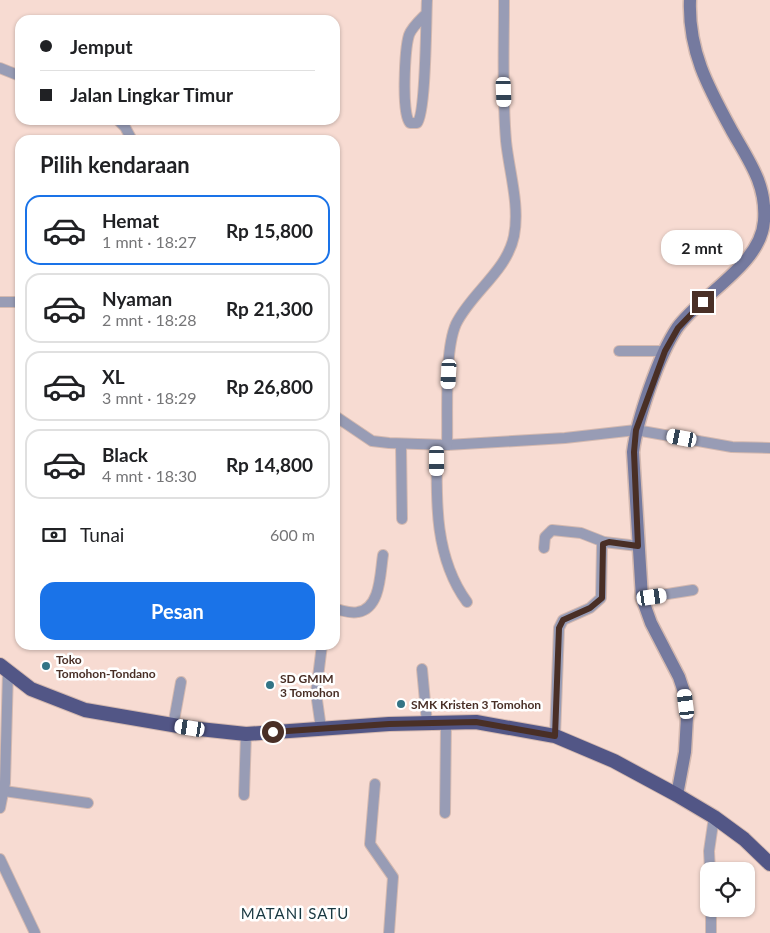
<!DOCTYPE html>
<html lang="id">
<head>
<meta charset="utf-8">
<style>
	:root { --surface:#fff; --page:#f6f6f6; --text:#202124; --muted:#757577; --line:#e0e0e0; --accent:#1a73e8 }
	body { margin:0; font-family:Lato,sans-serif; background:var(--page); color:var(--text); height:100vh; display:flex; flex-direction:column; font-size:19px; white-space:nowrap }
	* { box-sizing:border-box; margin:0 }
	p { font-size:16px; color:var(--muted) }
	.icon { flex:none; width:28px; height:28px; fill:none; stroke:currentColor; stroke-width:2; stroke-linecap:round; stroke-linejoin:round }
	.map { position:relative; flex:1; overflow:hidden }
	.sheet { position:absolute; left:15px; top:135px; width:325px; height:515px; display:flex; flex-direction:column; background:var(--surface); border-radius:15px; box-shadow:0 1px 4px #0004 }
	.sheet>* { flex:none }
	.guide { position:absolute; left:15px; top:15px; width:325px; height:110px; border-radius:15px; box-shadow:0 1px 4px #0004; display:grid; align-content:center; height:110px; padding:0 25px; background:var(--surface) }
	.fabs { position:absolute; left:700px; top:862px; display:grid; gap:10px }
	.fabs a { display:grid; place-items:center; width:55px; height:55px; border-radius:10px; background:var(--surface); box-shadow:0 1px 4px #0004; font-size:25px }
	.end { position:absolute; width:22px; height:22px; margin:-11px; border:6px solid #492f26; background:#fff; box-shadow:0 0 0 2px #fff }
	.from { border-radius:50% }
	.bubble { position:absolute; height:35px; border-radius:15px; background:var(--surface); box-shadow:0 1px 4px #0004; font-size:16px; font-weight:700; line-height:35px; text-align:center }
	.car { position:absolute; width:15px; height:30px; margin:-15px -8px; border-radius:6px; box-shadow:0 0 4px 1px #0007; background:linear-gradient(#fff 24%,#345 0 40%,#fff 0 76%,#345 0 86%,#fff 0) }
	.guide b { display:flex; align-items:center; gap:18px; height:48px; font-size:19px }
	.guide b+b { border-top:1px solid var(--line) }
	.guide i { width:12px; height:12px; background:var(--text) }
	ul { padding:0; list-style:none }
	li { display:flex; align-items:center; gap:15px; height:70px; margin:0 10px 8px; padding:0 15px; border:2px solid var(--line); border-radius:15px }
	li div { flex:1 }
	li b { display:block; font-size:19px }
	li em { font-style:normal; font-weight:700 }
	li.selected { border-color:var(--accent) }
	li>.icon { width:45px; height:45px; stroke-width:1.5 }
	h2 { padding:0 25px; font-size:22px; line-height:60px }
	.pay { display:flex; align-items:center; gap:12px; height:55px; padding:0 25px; font-size:19px }
	.pay p { margin-inline-start:auto }
	.button { display:flex; gap:10px; margin-top:auto; padding:10px 25px }
	.button a { flex:1; height:58px; border-radius:15px; background:var(--accent); color:#fff; font-size:20px; font-weight:700; line-height:58px; text-align:center }
	.map>svg:first-child { display:block }
	.lines { fill:none; stroke-linecap:round; stroke-linejoin:round }
	.minor-casing { stroke:#d4b9b0; stroke-width:12 }
	.secondary-casing { stroke:#d4b9b0; stroke-width:15 }
	.trunk-casing { stroke:#d4b9b0; stroke-width:16 }
	.minor { stroke:#989cb5; stroke-width:10 }
	.secondary { stroke:#757a9f; stroke-width:12 }
	.trunk { stroke:#525686; stroke-width:14 }
	.route { stroke:#492f26; stroke-width:6 }
	.poi-dot { fill:#327486; stroke:#fff; stroke-width:2 }
	.labels { text-anchor:middle; dominant-baseline:central; stroke-width:5; stroke-linejoin:round; paint-order:stroke }
	.poi-label { font-size:12px; font-weight:bold; fill:#492f26; stroke:#fff; text-anchor:start }
	.quarter-label { font-size:15px; letter-spacing:1px; fill:#183740; stroke:#fff }
</style>
</head>
<body>
<div class="map">
<svg width="770" height="933" viewBox="0 0 770 933">
	<rect width="100%" height="100%" fill="#f7dbd2"/>
	<g class="lines">
		<defs>
			<g id="minor">
				<path d="M 426,14 C 420,20 412,27 409,35 C 405,48 401,114 410,123 L 417,123 C 426,114 426,18 427,0"/>
				<polyline points="0,68 20,76"/>
				<polyline points="118,120 125,127 132,140"/>
				<polyline points="0,302 20,302"/>
				<polyline points="619,351 665,351"/>
				<polyline points="335,416 372,441 389,443 447,445 565,438 636,430 732,447 770,448"/>
				<polyline points="401,444 402,519"/>
				<path d="M 437,445 C 436,499 434,557 467,602"/>
				<path d="M 447,445 C 448,415 444,351 456,324 C 471,293 507,271 514,236 C 520,205 509,171 506,141 C 502,94 504,47 504,0"/>
				<polyline points="544,548 545,537 552,530 581,533 604,542"/>
				<polyline points="642,598 693,590"/>
				<path d="M 335,609 C 342,610 350,614 358,612 C 381,608 380,573 383,555"/>
				<polyline points="422,669 427,723"/>
				<polyline points="173,726 181,682"/>
				<polyline points="321,728 316,693 322,645"/>
				<polyline points="555,736 559,628 563,620 590,608 601,598 602,545 604,542 638,546"/>
				<polyline points="375,784 370,844 393,877 389,933"/>
				<polyline points="4,791 88,803"/>
				<polyline points="244,795 246,734"/>
				<polyline points="0,808 5,783 8,671"/>
				<polyline points="445,813 446,722"/>
				<polyline points="0,859 35,933"/>
				<polyline points="710,871 709,851 714,817"/>
				<polyline points="711,909 711,933"/>
			</g>
			<path id="secondary" d="M 677,795 L 685,752 L 687,717 L 684,692 L 679,677 L 651,623 L 642,598 L 633,452 C 637,419 659,355 677,328 C 701,294 761,265 764,221 C 767,185 749,161 732,131 C 708,87 688,51 690,0"/>
			<polyline id="trunk" points="0,665 31,689 85,710 190,728 246,734 389,724 476,722 555,736 614,761 677,795 714,817 744,839 770,864"/>
		</defs>
		<use href="#minor" class="minor-casing"/>
		<use href="#secondary" class="secondary-casing"/>
		<use href="#trunk" class="trunk-casing"/>
		<use href="#minor" class="minor"/>
		<use href="#secondary" class="secondary"/>
		<use href="#trunk" class="trunk"/>
	</g>
	<g class="lines">
		<polyline class="route" points="273,732 389,724 476,722 555,736 559,628 563,620 590,608 602,598 603,544 609,542 638,546 634,452 636,430 665,351 678,328 703,302"/>
	</g>
	<g class="poi-dot">
		<circle cx="46" cy="666" r="5"/>
		<circle cx="270" cy="685" r="5"/>
		<circle cx="401" cy="704" r="5"/>
	</g>
	<g class="labels">
		<g class="poi-label">
			<text x="56" y="659">Toko<tspan x="56" dy="14">Tomohon-Tondano</tspan></text>
			<text x="280" y="678">SD GMIM<tspan x="280" dy="14">3 Tomohon</tspan></text>
			<text x="411" y="704">SMK Kristen 3 Tomohon</text>
		</g>
		<g class="quarter-label">
			<text x="295" y="913">MATANI SATU</text>
		</g>
	</g>
</svg>
<div class="fabs">
<a><svg class="icon" aria-label="locate" viewBox="0 0 24 24"><circle cx="12" cy="12" r="6"/><path d="M12 2v4M12 18v4M2 12h4M18 12h4"/></svg></a>
</div>
<i class="end from" style="left:273px;top:732px"></i>
<i class="end" style="left:703px;top:302px"></i>
<div class="bubble" style="left:661px;top:230px;width:82px">2 mnt</div>
<i class="car" style="left:504px;top:92px;rotate:178deg"></i>
<i class="car" style="left:449px;top:374px;rotate:183deg"></i>
<i class="car" style="left:682px;top:438px;rotate:281deg"></i>
<i class="car" style="left:437px;top:461px;rotate:180deg"></i>
<i class="car" style="left:652px;top:597px;rotate:82deg"></i>
<i class="car" style="left:686px;top:704px;rotate:353deg"></i>
<i class="car" style="left:190px;top:728px;rotate:279deg"></i>
<div class="guide">
<b><i class="from"></i>Jemput</b>
<b><i></i>Jalan Lingkar Timur</b>
</div>
<section class="sheet">
<h2>Pilih kendaraan</h2>
<ul>
<li class="selected"><svg class="icon" aria-label="car" viewBox="0 0 24 24"><path d="M5 17H2v-5l4-1 3-4h7l3 4 3 1v5h-3M9 17h6M6 11h13"/><circle cx="7" cy="17" r="2"/><circle cx="17" cy="17" r="2"/></svg><div><b>Hemat</b><p>1 mnt · 18:27</p></div><em>Rp 15,800</em></li>
<li><svg class="icon" aria-label="car" viewBox="0 0 24 24"><path d="M5 17H2v-5l4-1 3-4h7l3 4 3 1v5h-3M9 17h6M6 11h13"/><circle cx="7" cy="17" r="2"/><circle cx="17" cy="17" r="2"/></svg><div><b>Nyaman</b><p>2 mnt · 18:28</p></div><em>Rp 21,300</em></li>
<li><svg class="icon" aria-label="car" viewBox="0 0 24 24"><path d="M5 17H2v-5l4-1 3-4h7l3 4 3 1v5h-3M9 17h6M6 11h13"/><circle cx="7" cy="17" r="2"/><circle cx="17" cy="17" r="2"/></svg><div><b>XL</b><p>3 mnt · 18:29</p></div><em>Rp 26,800</em></li>
<li><svg class="icon" aria-label="car" viewBox="0 0 24 24"><path d="M5 17H2v-5l4-1 3-4h7l3 4 3 1v5h-3M9 17h6M6 11h13"/><circle cx="7" cy="17" r="2"/><circle cx="17" cy="17" r="2"/></svg><div><b>Black</b><p>4 mnt · 18:30</p></div><em>Rp 14,800</em></li>
</ul>
<div class="pay"><svg class="icon" aria-label="cash" viewBox="0 0 24 24"><path d="M3 7h18v10H3z"/><circle cx="12" cy="12" r="2"/></svg>Tunai<p>600 m</p></div>
<div class="button"><a>Pesan</a></div>
</section>
</div>
</body>
</html>
